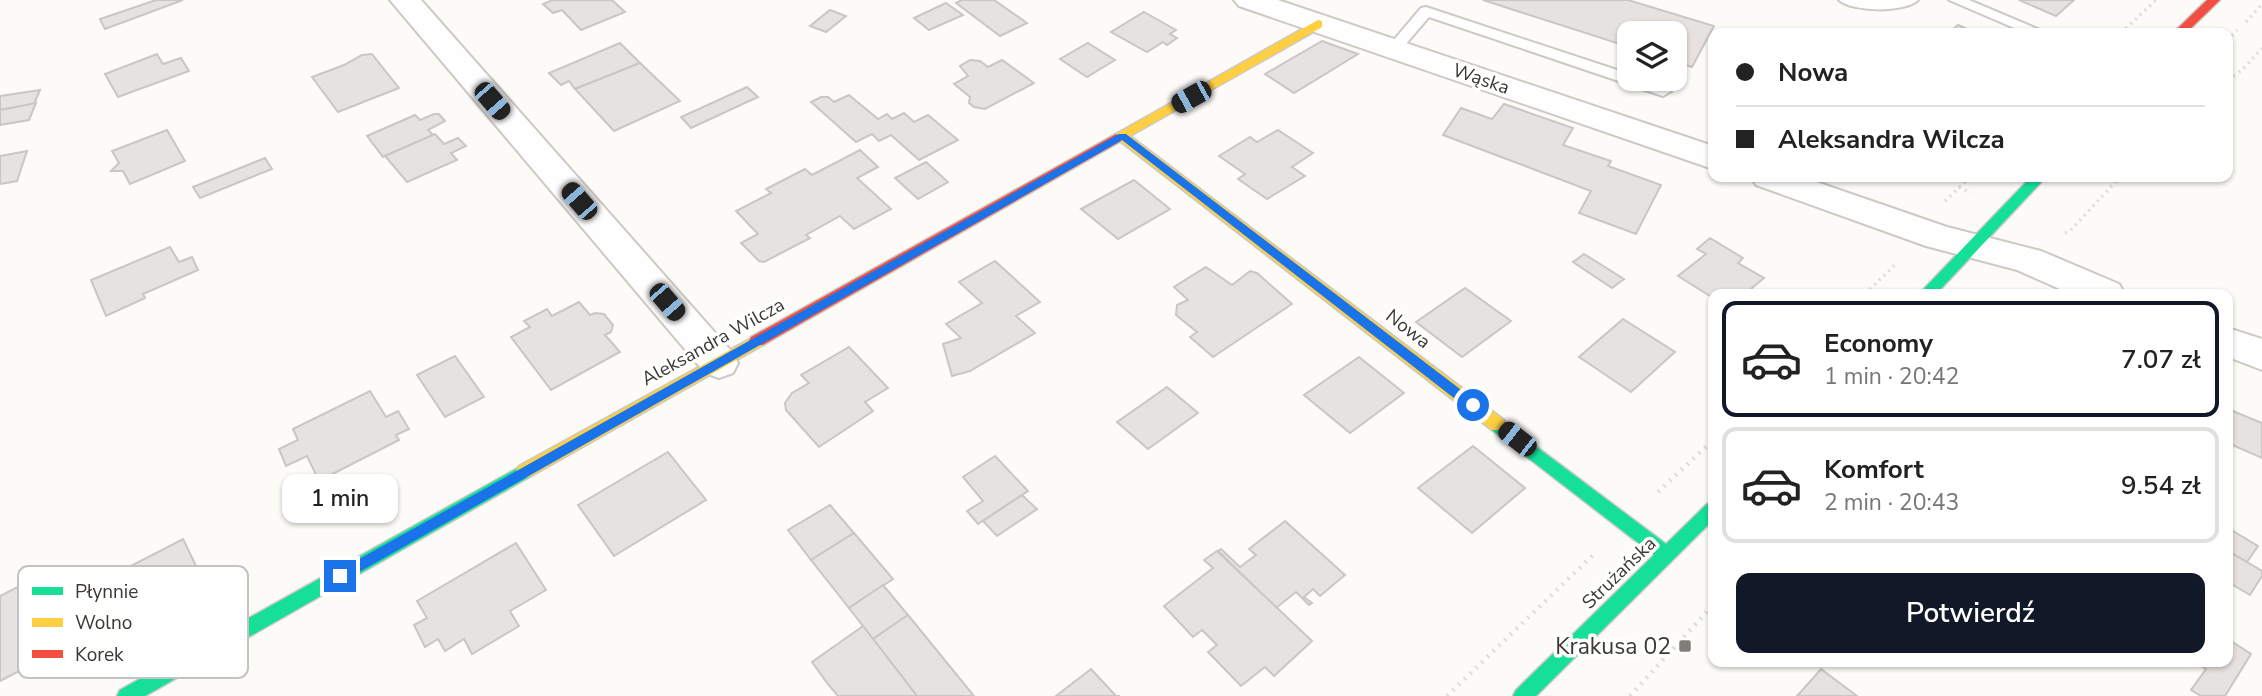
<!DOCTYPE html>
<html lang="pl">
<head>
<meta charset="utf-8">
<style>
	:root { --surface:#fff; --page:#f2f2f2; --text:#222; --muted:#767676; --line:#e0e0e0; --accent:#111827 }
	body { margin:0; font-family:"Nunito Sans",sans-serif; background:var(--page); color:var(--text); height:100vh; display:flex; flex-direction:column; font-size:26px; white-space:nowrap }
	* { box-sizing:border-box; margin:0 }
	p { font-size:23px; color:var(--muted) }
	.icon { flex:none; width:38px; height:38px; fill:none; stroke:currentColor; stroke-width:2; stroke-linecap:round; stroke-linejoin:round }
	.map { position:relative; flex:1; overflow:hidden }
	.panel { position:absolute; left:1708px; top:289px; width:525px; height:378px; display:flex; flex-direction:column; background:var(--surface); border-radius:14px; box-shadow:0 2px 5px #0004 }
	.panel>* { flex:none }
	.banner { position:absolute; left:1708px; top:28px; width:525px; height:154px; border-radius:14px; box-shadow:0 2px 5px #0004; display:grid; align-content:center; height:154px; padding:0 28px; background:var(--surface) }
	.buttons { position:absolute; left:1617px; top:21px; display:grid; gap:14px }
	.buttons a { display:grid; place-items:center; width:70px; height:70px; border-radius:14px; background:var(--surface); box-shadow:0 2px 5px #0004; font-size:35px }
	.end { position:absolute; width:32px; height:32px; margin:-16px; border:9px solid #1a73e8; background:#fff; box-shadow:0 0 0 4px #fff }
	.from { border-radius:50% }
	.bubble { position:absolute; height:49px; border-radius:14px; background:var(--surface); box-shadow:0 2px 5px #0004; font-size:23px; font-weight:600; line-height:49px; text-align:center }
	.car { position:absolute; width:21px; height:42px; margin:-21px -10px; border-radius:9px; box-shadow:0 0 5px 2px #0007; background:linear-gradient(#222 24%,#8ab4d8 0 40%,#222 0 76%,#8ab4d8 0 86%,#222 0) }
	.banner b { display:flex; align-items:center; gap:24px; height:66px; font-size:26px }
	.banner b+b { border-top:2px solid var(--line) }
	.banner i { width:18px; height:18px; background:var(--text) }
	ul { padding:12px 0 0; list-style:none }
	li { display:flex; align-items:center; gap:21px; height:116px; margin:0 14px 10px; padding:0 14px; border:4px solid var(--line); border-radius:14px }
	li div { flex:1 }
	li b { display:block; font-size:26px }
	li em { font-style:normal; font-weight:600 }
	li.active { border-color:var(--accent) }
	li>.icon { width:63px; height:63px; stroke-width:1.5 }
	.button { display:flex; gap:14px; margin-top:auto; padding:14px 28px }
	.button a { flex:1; height:80px; border-radius:14px; background:var(--accent); color:#fff; font-size:28px; font-weight:600; line-height:80px; text-align:center }
	.map>svg:first-child { display:block }
	.building { fill:#e6e2df; stroke:#c9c6c3; stroke-width:2 }
	.lines { fill:none; stroke-linecap:round; stroke-linejoin:round }
	.lane-casing { stroke:#ccc9c5; stroke-width:4 }
	.street-casing { stroke:#ccc9c5; stroke-width:4 }
	.fast-casing { stroke:#ccc9c5; stroke-width:3 }
	.slow-casing { stroke:#ccc9c5; stroke-width:3 }
	.jam-casing { stroke:#ccc9c5; stroke-width:3 }
	.path-far1 { stroke:#dedddc; stroke-width:3.5; stroke-dasharray:2 4.5; stroke-linecap:butt }
	.path { stroke:#dedddc; stroke-width:4.5; stroke-dasharray:2 6; stroke-linecap:butt }
	.lane { fill:#fffefe; fill-rule:evenodd }
	.street { fill:#fffefe; fill-rule:evenodd }
	.fast { fill:#16e098; fill-rule:evenodd }
	.slow { fill:#ffcf43; fill-rule:evenodd }
	.jam { fill:#f24e42; fill-rule:evenodd }
	.route { fill:#1a73e8 }
	.poi-dot { fill:#807c78; stroke:#fff; stroke-width:2.5 }
	.labels { text-anchor:middle; dominant-baseline:central; stroke-width:7; stroke-linejoin:round; paint-order:stroke }
	.street-label { font-size:19px; fill:#3c3833; stroke:#fff }
	.near-poi-label { font-size:23px; fill:#3c3833; stroke:#fff; text-anchor:end }
	.key { fill:#fff; stroke:#c4c3c2; stroke-width:2 }
	.key-label { font-size:19px; fill:#3c3833 }
</style>
</head>
<body>
<div class="map">
<svg width="2262" height="696" viewBox="0 0 2262 696">
	<rect width="100%" height="100%" fill="#fdfbf8"/>
	<g class="building">
		<polygon points="156,0 183,0 105,29 100,19"/>
		<polygon points="553,0 612,0 625,12 581,30 562,10 553,13 543,4"/>
		<polygon points="962,0 994,0 1027,23 1000,36 956,3"/>
		<polygon points="1483,0 1628,0 1714,26 1692,67 1675,62 1675,33 1629,33 1629,47"/>
		<polygon points="2019,0 2074,0 2056,16"/>
		<polygon points="946,3 963,15 929,30 914,18"/>
		<polygon points="830,10 846,16 826,32 810,26"/>
		<polygon points="1144,12 1176,30 1170,34 1177,38 1167,45 1163,42 1147,52 1111,32"/>
		<polygon points="1958,25 1976,33 1949,33"/>
		<polygon points="1322,41 1358,54 1294,93 1265,74"/>
		<polygon points="620,43 640,63 575,89 569,81 561,85 549,73"/>
		<polygon points="1088,43 1115,60 1087,77 1060,59"/>
		<polygon points="157,54 163,64 181,58 189,71 118,97 105,74"/>
		<polygon points="372,54 399,88 338,112 312,77 344,65 362,55"/>
		<polygon points="970,60 980,61 988,67 1002,60 1034,83 985,109 974,107 969,103 970,97 954,84 968,76 960,66"/>
		<polygon points="640,63 680,101 614,131 575,89"/>
		<polygon points="747,87 758,97 691,128 681,117"/>
		<polygon points="40,90 34,104 0,110 0,96"/>
		<polygon points="849,95 878,119 887,114 892,119 904,113 914,122 928,115 958,140 919,160 891,135 879,141 872,134 856,142 811,102 821,97 828,97 834,102"/>
		<polygon points="36,103 29,120 0,125 0,110"/>
		<polygon points="1504,104 1573,128 1563,145 1611,161 1608,166 1661,185 1636,234 1579,213 1591,191 1443,135 1461,108 1492,119"/>
		<polygon points="434,114 439,114 445,121 428,130 433,135 383,157 367,136 415,115 420,120"/>
		<polygon points="167,130 185,161 130,184 123,171 111,171 119,163 112,151"/>
		<polygon points="1278,130 1313,153 1292,167 1305,176 1267,199 1238,179 1245,174 1219,156 1250,137 1257,142"/>
		<polygon points="435,134 444,144 458,138 466,146 451,153 457,160 407,182 385,156"/>
		<polygon points="860,150 878,167 857,178 891,209 854,229 840,216 806,235 810,238 764,262 759,261 741,243 758,234 736,211 771,193 766,189 805,169 812,175"/>
		<polygon points="27,151 17,181 0,184 0,156"/>
		<polygon points="265,158 272,169 200,198 193,187"/>
		<polygon points="926,162 948,182 918,199 895,178"/>
		<polygon points="1134,180 1170,209 1118,239 1081,209"/>
		<polygon points="1710,238 1743,258 1738,263 1764,278 1745,294 1713,294 1713,298 1678,276 1706,254 1697,249"/>
		<polygon points="170,247 179,262 192,257 198,270 143,294 145,298 106,316 91,280"/>
		<polygon points="1584,254 1624,279 1612,288 1573,262"/>
		<polygon points="995,261 1040,302 1016,316 1035,333 970,371 952,376 943,344 961,338 946,324 982,303 959,282"/>
		<polygon points="1206,267 1232,285 1250,271 1257,273 1292,304 1213,357 1190,337 1197,332 1176,315 1177,305 1188,300 1174,287"/>
		<polygon points="1465,288 1511,321 1462,357 1416,322"/>
		<polygon points="579,302 590,315 595,313 604,314 613,325 611,332 605,335 620,352 551,390 511,337 530,327 524,321 547,309 552,316"/>
		<polygon points="1623,319 1675,352 1631,392 1579,357"/>
		<polygon points="849,347 888,388 865,402 873,411 819,447 786,410 785,403 792,393 809,383 801,375"/>
		<polygon points="455,356 484,397 445,417 417,375"/>
		<polygon points="1359,357 1404,393 1350,433 1304,395"/>
		<polygon points="1167,387 1198,413 1148,449 1117,422"/>
		<polygon points="370,391 386,417 398,411 409,429 396,435 399,440 319,481 307,456 286,466 279,449 298,440 293,429"/>
		<polygon points="2228,409 2262,423 2262,458 2228,443"/>
		<polygon points="1473,446 1525,488 1472,533 1418,488"/>
		<polygon points="668,452 706,500 614,556 578,505"/>
		<polygon points="995,456 1028,491 978,524 967,511 983,501 963,477"/>
		<polygon points="1022,495 1037,509 997,536 983,521"/>
		<polygon points="830,505 854,533 811,560 788,530"/>
		<polygon points="1285,521 1345,575 1320,596 1313,589 1304,597 1312,603 1309,605 1296,592 1276,608 1218,551 1221,549 1240,567 1256,555 1249,549"/>
		<polygon points="2228,528 2258,546 2247,562 2228,551"/>
		<polygon points="854,533 893,579 849,608 811,560"/>
		<polygon points="183,539 200,574 140,606 125,569"/>
		<polygon points="516,543 546,590 510,611 519,626 472,654 464,639 445,651 438,639 425,647 414,625 427,618 417,601"/>
		<polygon points="1217,551 1312,641 1274,676 1265,667 1241,686 1208,652 1217,645 1202,630 1193,637 1164,606 1213,568 1204,560"/>
		<polygon points="2228,551 2262,571 2262,576 2250,595 2228,582"/>
		<polygon points="125,569 137,598 82,628 85,636 54,653 48,662 30,671 21,670 0,681 0,596 37,577 45,603 59,604"/>
		<polygon points="883,585 908,615 873,639 849,608"/>
		<polygon points="908,615 974,696 917,696 873,639"/>
		<polygon points="863,626 873,639 917,696 838,696 827,683 812,662"/>
		<polygon points="2228,639 2251,654 2225,696 2201,696 2191,690 2206,669 2194,662 2228,662"/>
		<polygon points="1091,669 1116,696 1120,696 1056,696"/>
		<polygon points="1821,669 1857,696 1797,696"/>
	</g>
	<g class="lines">
		<defs>
			<g id="lane">
				<path d="M 1839,0 L 1918,0 C 1905,13 1852,12 1839,0 Z"/>
				<polygon points="1949,0 1969,0 2047,33 2026,33"/>
				<polygon points="1426,7 1629,74 1629,79 1642,79 1669,88 1671,91 1663,96 1657,94 1429,17 1398,53 1388,53 1385,50 1388,47 1421,8"/>
			</g>
			<g id="street">
				<polygon points="390,0 421,0 733,353 738,363 733,373 719,378 705,373"/>
				<polygon points="1234,0 1278,0 1713,146 1713,169 1239,6"/>
				<polygon points="1751,177 1802,177 1947,227 2041,251 2119,284 2125,294 2071,294 2017,270 1926,246 1756,185"/>
				<polygon points="2228,328 2262,339 2262,370 2228,357"/>
			</g>
			<g id="fast">
				<polygon points="2031,177 2046,177 1936,294 1919,294"/>
				<polygon points="1498,418 1666,544 1707,504 1713,502 1713,520 1536,696 1513,696 1516,690 1654,555 1492,430 1490,425 1492,420"/>
				<polygon points="525,464 531,466 534,471 531,476 145,696 117,696 120,690"/>
			</g>
			<g id="slow">
				<polygon points="1318,20 1322,21 1322,27 1130,136 1504,420 1506,425 1504,430 1492,430 1120,141 1111,141 1109,138"/>
				<polygon points="757,335 763,337 765,341 763,345 531,476 525,478 519,476 516,471 519,466"/>
			</g>
			<g id="jam">
				<polygon points="2207,0 2220,0 2186,33 2173,33"/>
				<polygon points="1116,134 1123,138 1121,141 763,345 751,345 749,341 751,337"/>
			</g>
		</defs>
		<use href="#lane" class="lane-casing"/>
		<use href="#street" class="street-casing"/>
		<use href="#fast" class="fast-casing"/>
		<use href="#slow" class="slow-casing"/>
		<use href="#jam" class="jam-casing"/>
		<g class="path-far1">
			<polyline points="2246,22 2262,4"/>
			<polyline points="2121,33 2156,0"/>
			<polyline points="2228,41 2237,30"/>
			<polyline points="2228,80 2242,70 2262,48"/>
			<polyline points="1959,187 1971,193"/>
			<polyline points="1945,201 1970,177"/>
			<polyline points="2065,233 2070,231 2120,177"/>
			<polyline points="1865,294 1896,264"/>
		</g>
		<g class="path">
			<polyline points="1658,492 1713,440"/>
			<polyline points="1447,696 1594,554"/>
			<polyline points="1630,696 1713,605"/>
		</g>
		<use href="#lane" class="lane"/>
		<use href="#street" class="street"/>
		<use href="#fast" class="fast"/>
		<use href="#slow" class="slow"/>
		<use href="#jam" class="jam"/>
	</g>
	<polygon class="route" points="1119,134 1126,134 1477,402 1477,409 1468,409 1122,140 345,580 336,580 336,572"/>
	<rect class="poi-dot" x="1678" y="639" width="14" height="14" rx="3.5"/>
	<g class="labels">
		<g class="street-label">
			<text transform="translate(1481 79) rotate(19)">Wąska</text>
			<text transform="translate(1408 329) rotate(38)">Nowa</text>
			<text transform="translate(713 342) rotate(-29)">Aleksandra Wilcza</text>
			<text transform="translate(1619 573) rotate(-44)">Strużańska</text>
		</g>
		<g class="near-poi-label">
			<text x="1671" y="646">Krakusa 02</text>
		</g>
	</g>
	<rect x="18" y="566" width="230" height="112" rx="10" class="key"/>
	<rect x="32" y="587" width="31" height="8" fill="#16e098"/>
	<rect x="32" y="618" width="31" height="9" fill="#ffcf43"/>
	<rect x="32" y="650" width="31" height="8" fill="#f24e42"/>
	<g class="key-label">
		<text x="75" y="598">Płynnie</text>
		<text x="75" y="629">Wolno</text>
		<text x="75" y="661">Korek</text>
	</g>
</svg>
<div class="buttons">
<a><svg class="icon" aria-label="layers" viewBox="0 0 24 24"><path d="M12 4l9 5-9 5-9-5zM3 14l9 5 9-5"/></svg></a>
</div>
<i class="end from" style="left:1473px;top:405px"></i>
<i class="end" style="left:340px;top:576px"></i>
<div class="bubble" style="left:282px;top:474px;width:116px">1 min</div>
<i class="car" style="left:1191px;top:97px;rotate:241deg"></i>
<i class="car" style="left:492px;top:101px;rotate:139deg"></i>
<i class="car" style="left:579px;top:201px;rotate:319deg"></i>
<i class="car" style="left:667px;top:302px;rotate:139deg"></i>
<i class="car" style="left:1517px;top:439px;rotate:308deg"></i>
<div class="banner">
<b><i class="from"></i>Nowa</b>
<b><i></i>Aleksandra Wilcza</b>
</div>
<section class="panel">
<ul>
<li class="active"><svg class="icon" aria-label="car" viewBox="0 0 24 24"><path d="M5 17H2v-5l4-1 3-4h7l3 4 3 1v5h-3M9 17h6M6 11h13"/><circle cx="7" cy="17" r="2"/><circle cx="17" cy="17" r="2"/></svg><div><b>Economy</b><p>1 min · 20:42</p></div><em>7.07 zł</em></li>
<li><svg class="icon" aria-label="car" viewBox="0 0 24 24"><path d="M5 17H2v-5l4-1 3-4h7l3 4 3 1v5h-3M9 17h6M6 11h13"/><circle cx="7" cy="17" r="2"/><circle cx="17" cy="17" r="2"/></svg><div><b>Komfort</b><p>2 min · 20:43</p></div><em>9.54 zł</em></li>
</ul>
<div class="button"><a>Potwierdź</a></div>
</section>
</div>
</body>
</html>
